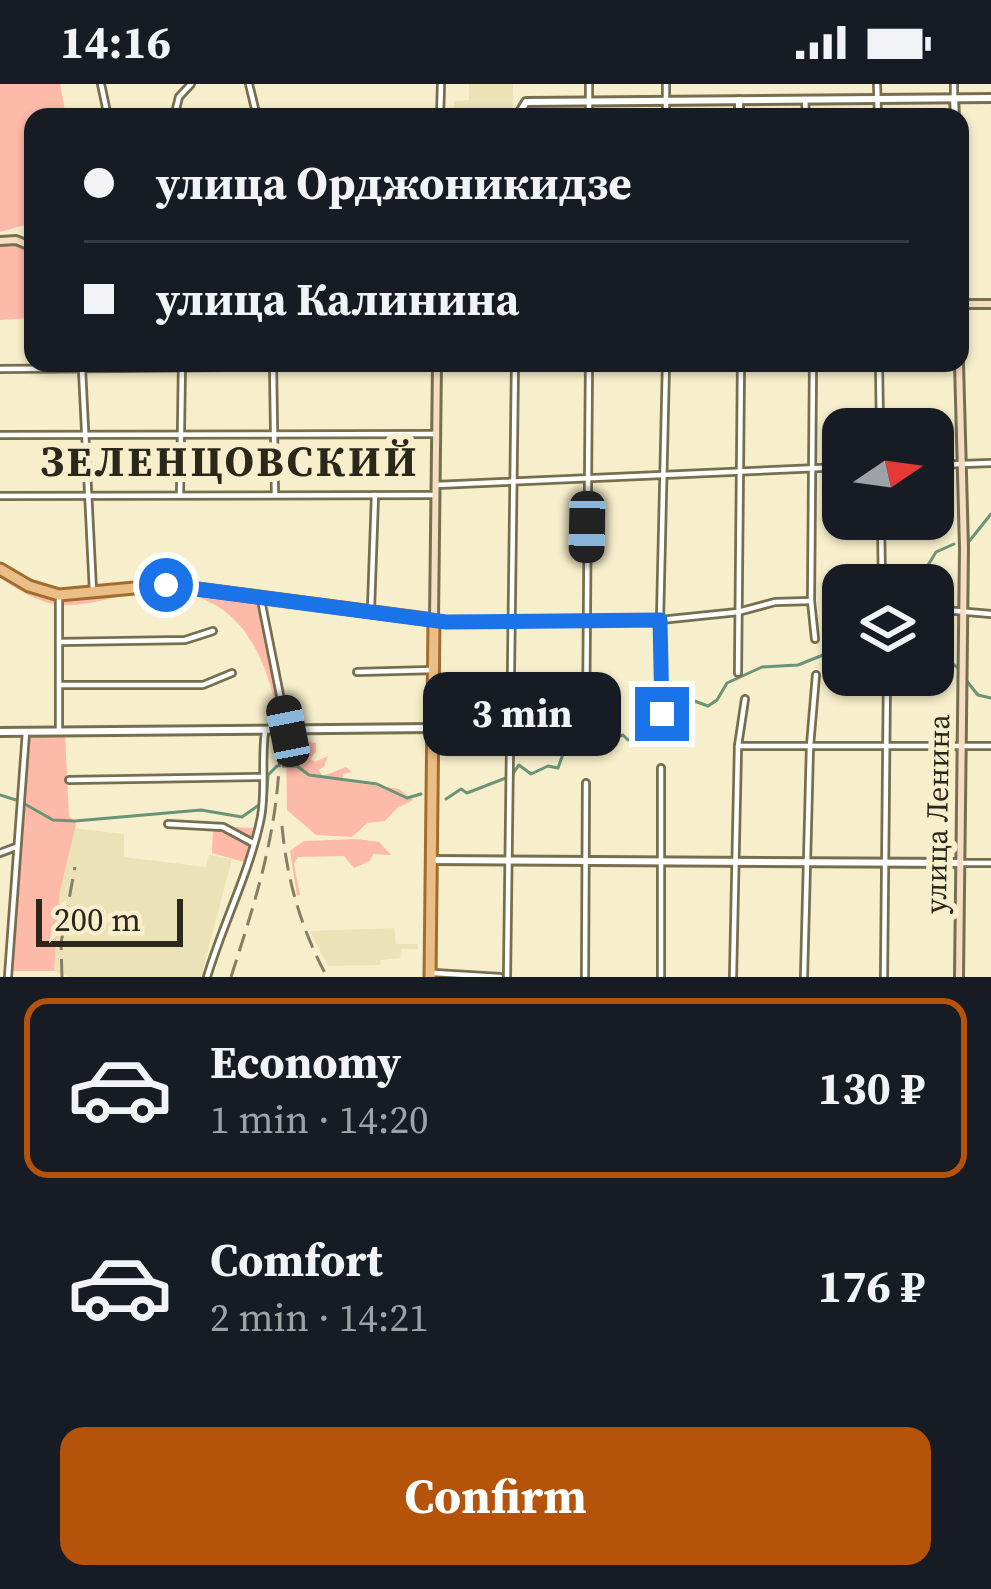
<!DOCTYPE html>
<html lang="en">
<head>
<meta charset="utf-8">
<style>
	:root { --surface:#171b24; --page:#242831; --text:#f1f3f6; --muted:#9ea1a6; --line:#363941; --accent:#b45309 }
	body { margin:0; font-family:"Source Serif 4",serif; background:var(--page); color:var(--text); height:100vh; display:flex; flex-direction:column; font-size:45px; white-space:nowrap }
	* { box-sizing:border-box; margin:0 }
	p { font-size:39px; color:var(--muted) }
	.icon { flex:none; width:66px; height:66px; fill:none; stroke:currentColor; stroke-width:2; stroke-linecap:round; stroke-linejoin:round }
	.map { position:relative; height:893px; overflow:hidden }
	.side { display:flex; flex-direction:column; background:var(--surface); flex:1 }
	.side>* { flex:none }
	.top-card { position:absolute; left:24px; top:24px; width:945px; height:264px; border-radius:24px; box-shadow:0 3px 9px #0004; display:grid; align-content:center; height:264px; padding:0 60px; background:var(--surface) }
	.needle { width:78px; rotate:77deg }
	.tools { position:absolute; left:822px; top:324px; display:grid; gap:24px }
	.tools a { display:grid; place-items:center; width:132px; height:132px; border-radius:24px; background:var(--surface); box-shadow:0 3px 9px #0004; font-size:60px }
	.scale { position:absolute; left:36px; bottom:30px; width:147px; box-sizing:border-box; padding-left:12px; border:6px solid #2b271a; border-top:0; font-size:33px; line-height:42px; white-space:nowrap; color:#2b271a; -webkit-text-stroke:9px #f7efcb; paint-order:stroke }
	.end { position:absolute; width:54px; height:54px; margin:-27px; border:15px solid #1a73e8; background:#fff; box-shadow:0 0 0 6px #fff }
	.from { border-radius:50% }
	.bubble { position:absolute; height:84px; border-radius:24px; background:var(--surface); box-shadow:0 3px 9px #0004; font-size:39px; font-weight:700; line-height:84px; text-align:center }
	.car { position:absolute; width:36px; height:72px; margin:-36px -18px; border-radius:15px; box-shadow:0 0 9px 3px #0007; background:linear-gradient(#222 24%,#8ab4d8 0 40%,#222 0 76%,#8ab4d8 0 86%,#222 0) }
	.top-card b { display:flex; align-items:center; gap:42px; height:114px; font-size:45px }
	.top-card b+b { border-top:3px solid var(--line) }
	.top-card i { width:30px; height:30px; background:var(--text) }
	ul { padding:21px 0 0; list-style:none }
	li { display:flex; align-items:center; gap:36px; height:180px; margin:0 24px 18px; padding:0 36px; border:6px solid transparent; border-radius:24px }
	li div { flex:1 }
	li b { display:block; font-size:45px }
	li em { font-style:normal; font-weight:700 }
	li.selected { border-color:var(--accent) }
	li>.icon { width:108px; height:108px; stroke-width:1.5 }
	.cta { display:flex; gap:24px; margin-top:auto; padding:24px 60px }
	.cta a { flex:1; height:138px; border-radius:24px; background:var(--accent); color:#fff; font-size:48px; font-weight:700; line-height:138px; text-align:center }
	.status { display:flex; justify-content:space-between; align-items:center; height:84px; padding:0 60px; background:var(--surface); direction:ltr }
	.status svg { height:33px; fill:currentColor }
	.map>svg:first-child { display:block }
	.built { fill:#ece2b8 }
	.green { fill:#febaa9 }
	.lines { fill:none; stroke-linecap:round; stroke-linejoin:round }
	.stream { stroke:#699477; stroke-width:3 }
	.minor-casing { stroke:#766f4f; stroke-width:10 }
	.tertiary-casing { stroke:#766f4f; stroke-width:12 }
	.secondary-casing { stroke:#766f4f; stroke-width:12 }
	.primary-casing { stroke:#a16d2d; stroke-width:15 }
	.minor { stroke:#fff; stroke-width:4.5 }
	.tertiary { stroke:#fff; stroke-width:6 }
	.secondary { stroke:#f6dec3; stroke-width:6 }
	.primary { stroke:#ecbe87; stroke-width:9 }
	.rail { stroke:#857f68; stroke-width:3; stroke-dasharray:18 9; stroke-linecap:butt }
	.route { stroke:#1a73e8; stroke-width:15 }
	.labels { text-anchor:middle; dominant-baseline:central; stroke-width:12; stroke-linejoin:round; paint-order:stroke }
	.street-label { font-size:30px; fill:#2b271a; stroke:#f7efcb }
	.district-label { font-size:42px; font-weight:bold; letter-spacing:3px; fill:#2b271a; stroke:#f7efcb }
</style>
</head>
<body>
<div class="status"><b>14:16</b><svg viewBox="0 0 49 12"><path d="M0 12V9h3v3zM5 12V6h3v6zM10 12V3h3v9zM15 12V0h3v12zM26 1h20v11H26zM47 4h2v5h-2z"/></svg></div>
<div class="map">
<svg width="991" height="893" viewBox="0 0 991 893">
	<rect width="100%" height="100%" fill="#f7efcb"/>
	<g class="built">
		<polygon points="469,0 513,0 513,33 454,33 454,17 469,16"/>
		<polygon points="73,744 124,750 124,773 206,783 209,771 232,775 201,893 69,893 54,887 60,807"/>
		<polygon points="394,844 396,860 418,860 418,865 401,865 400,874 381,876 380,881 328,882 310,847"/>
	</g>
	<g class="green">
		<polygon points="0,0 60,0 66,33 33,33 33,139 0,148"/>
		<polygon points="18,160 33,168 33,234 0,236 0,162"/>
		<path d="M 0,485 L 59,511 L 145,500 L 261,516 L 288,647 L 280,643 C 267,571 240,504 153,507 C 123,509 90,523 60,521 C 39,519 17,505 0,494 Z"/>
		<polygon points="27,650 65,650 69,732 76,740 60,807 54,887 10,887 27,693"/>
		<polygon points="290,655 316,659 316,667 310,675 315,678 328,672 324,683 318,686 323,692 346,683 352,688 343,690 343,697 399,705 413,716 397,724 385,737 367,739 352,753 316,751 287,726 286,661"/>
		<polygon points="213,742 257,744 247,779 212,769"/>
		<polygon points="356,755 379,758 391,771 373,770 370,777 354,784 344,772 298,773 294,780 300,811 297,812 290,767 304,757"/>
	</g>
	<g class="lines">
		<g class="stream">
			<polyline points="967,460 991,430"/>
			<polyline points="916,501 936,468 954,460"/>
			<polyline points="933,572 943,573 961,586"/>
			<polyline points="965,595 978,611 991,614"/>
			<polyline points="283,682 297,682 309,691 377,700 407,714 421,710"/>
			<polyline points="0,711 16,716"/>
			<polyline points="446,715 461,705 467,709 511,692 519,681 531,690 548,682 558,684 563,670 598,666 606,657 623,651 628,656 637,652 651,656 667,640 675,618 686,614 708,622 717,616 727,599 762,583 798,581 843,563"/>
			<polyline points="266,718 268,691 277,682"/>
			<polyline points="23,719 53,736 75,737 201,726 242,733 259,721"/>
		</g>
		<defs>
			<g id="minor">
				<polyline points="101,0 108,33"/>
				<polyline points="249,0 257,33"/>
				<polyline points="666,0 666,33"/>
				<polyline points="877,0 878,33"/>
				<polyline points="954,0 954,14"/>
				<polyline points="805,15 806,33"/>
				<polyline points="174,33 179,13 191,0"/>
				<polyline points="440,33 441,0"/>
				<polyline points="589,33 589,0"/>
				<polyline points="273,279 275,411"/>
				<polyline points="813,279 811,517 815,555"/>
				<polyline points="879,279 880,345"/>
				<polyline points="0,285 437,281"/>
				<polyline points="82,285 93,507"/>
				<polyline points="0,351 436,350"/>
				<polyline points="933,381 991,379"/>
				<polyline points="436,401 843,383"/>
				<polyline points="180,410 182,279"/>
				<polyline points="0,412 435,411"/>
				<polyline points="881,435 882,501"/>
				<polyline points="261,516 287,646"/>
				<polyline points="371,525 375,411"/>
				<polyline points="933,525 991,530"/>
				<polyline points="434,536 660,536 738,528 775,518 811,517"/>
				<polyline points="59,558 185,556 213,547"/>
				<polyline points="357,588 433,586"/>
				<polyline points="738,589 741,279"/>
				<polyline points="59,601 203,601 232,589"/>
				<polyline points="662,630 660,536 666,279"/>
				<polyline points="586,644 589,279"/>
				<polyline points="59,648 59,511"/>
				<polyline points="738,662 991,662"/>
				<polyline points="69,696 261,693"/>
				<polyline points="168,740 223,743 253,759"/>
				<polyline points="0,769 16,763"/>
				<polyline points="961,779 991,779"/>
				<polyline points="434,889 500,893"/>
				<polyline points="8,893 26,648"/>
				<path d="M 207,893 C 223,839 250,788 261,733 C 266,706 261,676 265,648"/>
				<polyline points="507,893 515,279"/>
				<polyline points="585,893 586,699"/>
				<polyline points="661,893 661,684"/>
				<polyline points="733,893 738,662 745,615"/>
				<polyline points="804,893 810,662 816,591"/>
				<polyline points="884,893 887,591"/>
			</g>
			<g id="tertiary">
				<polyline points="954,14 955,33"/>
				<polyline points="739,16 739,33"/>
				<polyline points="517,33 526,18 991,14"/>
				<polyline points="0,648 433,644"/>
				<polyline points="431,776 960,779"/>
			</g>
			<g id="secondary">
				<polyline points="0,157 16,156 33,163"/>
				<polyline points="960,220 991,220"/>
				<polyline points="959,279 964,464 959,893"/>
				<polyline points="434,536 437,279"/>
			</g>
			<polyline id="primary" points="0,485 29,502 59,511 167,501 434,536 430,893"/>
		</defs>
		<use href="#minor" class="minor-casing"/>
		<use href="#tertiary" class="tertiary-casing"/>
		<use href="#secondary" class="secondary-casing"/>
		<use href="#primary" class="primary-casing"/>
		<use href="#minor" class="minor"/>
		<use href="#tertiary" class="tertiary"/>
		<use href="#secondary" class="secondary"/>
		<use href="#primary" class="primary"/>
		<g class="rail">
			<path d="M 282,742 C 287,797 301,844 327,893"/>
			<polyline points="62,893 61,859 75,783"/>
			<path d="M 231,893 C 258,809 280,741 280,652"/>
		</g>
	</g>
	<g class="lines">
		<polyline class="route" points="166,501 446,538 660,536 662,630"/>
	</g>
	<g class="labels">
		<g class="street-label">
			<text transform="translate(937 730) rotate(-89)">улица Ленина</text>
		</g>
		<g class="district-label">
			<text x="230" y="377">ЗЕЛЕНЦОВСКИЙ</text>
		</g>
	</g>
</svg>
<div class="tools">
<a><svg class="needle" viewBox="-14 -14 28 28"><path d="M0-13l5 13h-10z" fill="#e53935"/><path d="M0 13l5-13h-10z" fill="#9ea1a6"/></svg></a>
<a><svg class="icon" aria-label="layers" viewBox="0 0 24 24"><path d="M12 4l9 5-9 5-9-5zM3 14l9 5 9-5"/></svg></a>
</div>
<div class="scale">200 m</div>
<i class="end from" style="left:166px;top:501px"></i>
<i class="end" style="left:662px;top:630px"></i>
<div class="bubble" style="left:423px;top:588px;width:198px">3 min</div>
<i class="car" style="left:587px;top:443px;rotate:181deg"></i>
<i class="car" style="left:288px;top:647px;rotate:349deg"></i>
<div class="top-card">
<b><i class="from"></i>улица Орджоникидзе</b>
<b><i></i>улица Калинина</b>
</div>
</div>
<section class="side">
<ul>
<li class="selected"><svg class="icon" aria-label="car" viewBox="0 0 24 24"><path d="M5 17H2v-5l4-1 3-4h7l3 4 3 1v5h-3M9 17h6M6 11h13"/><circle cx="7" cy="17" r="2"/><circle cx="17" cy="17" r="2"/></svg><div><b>Economy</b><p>1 min · 14:20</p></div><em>130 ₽</em></li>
<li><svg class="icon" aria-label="car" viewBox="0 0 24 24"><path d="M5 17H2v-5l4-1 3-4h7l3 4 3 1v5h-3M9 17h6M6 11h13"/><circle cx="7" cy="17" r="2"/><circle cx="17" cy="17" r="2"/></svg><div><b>Comfort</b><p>2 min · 14:21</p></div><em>176 ₽</em></li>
</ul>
<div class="cta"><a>Confirm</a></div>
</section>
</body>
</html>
